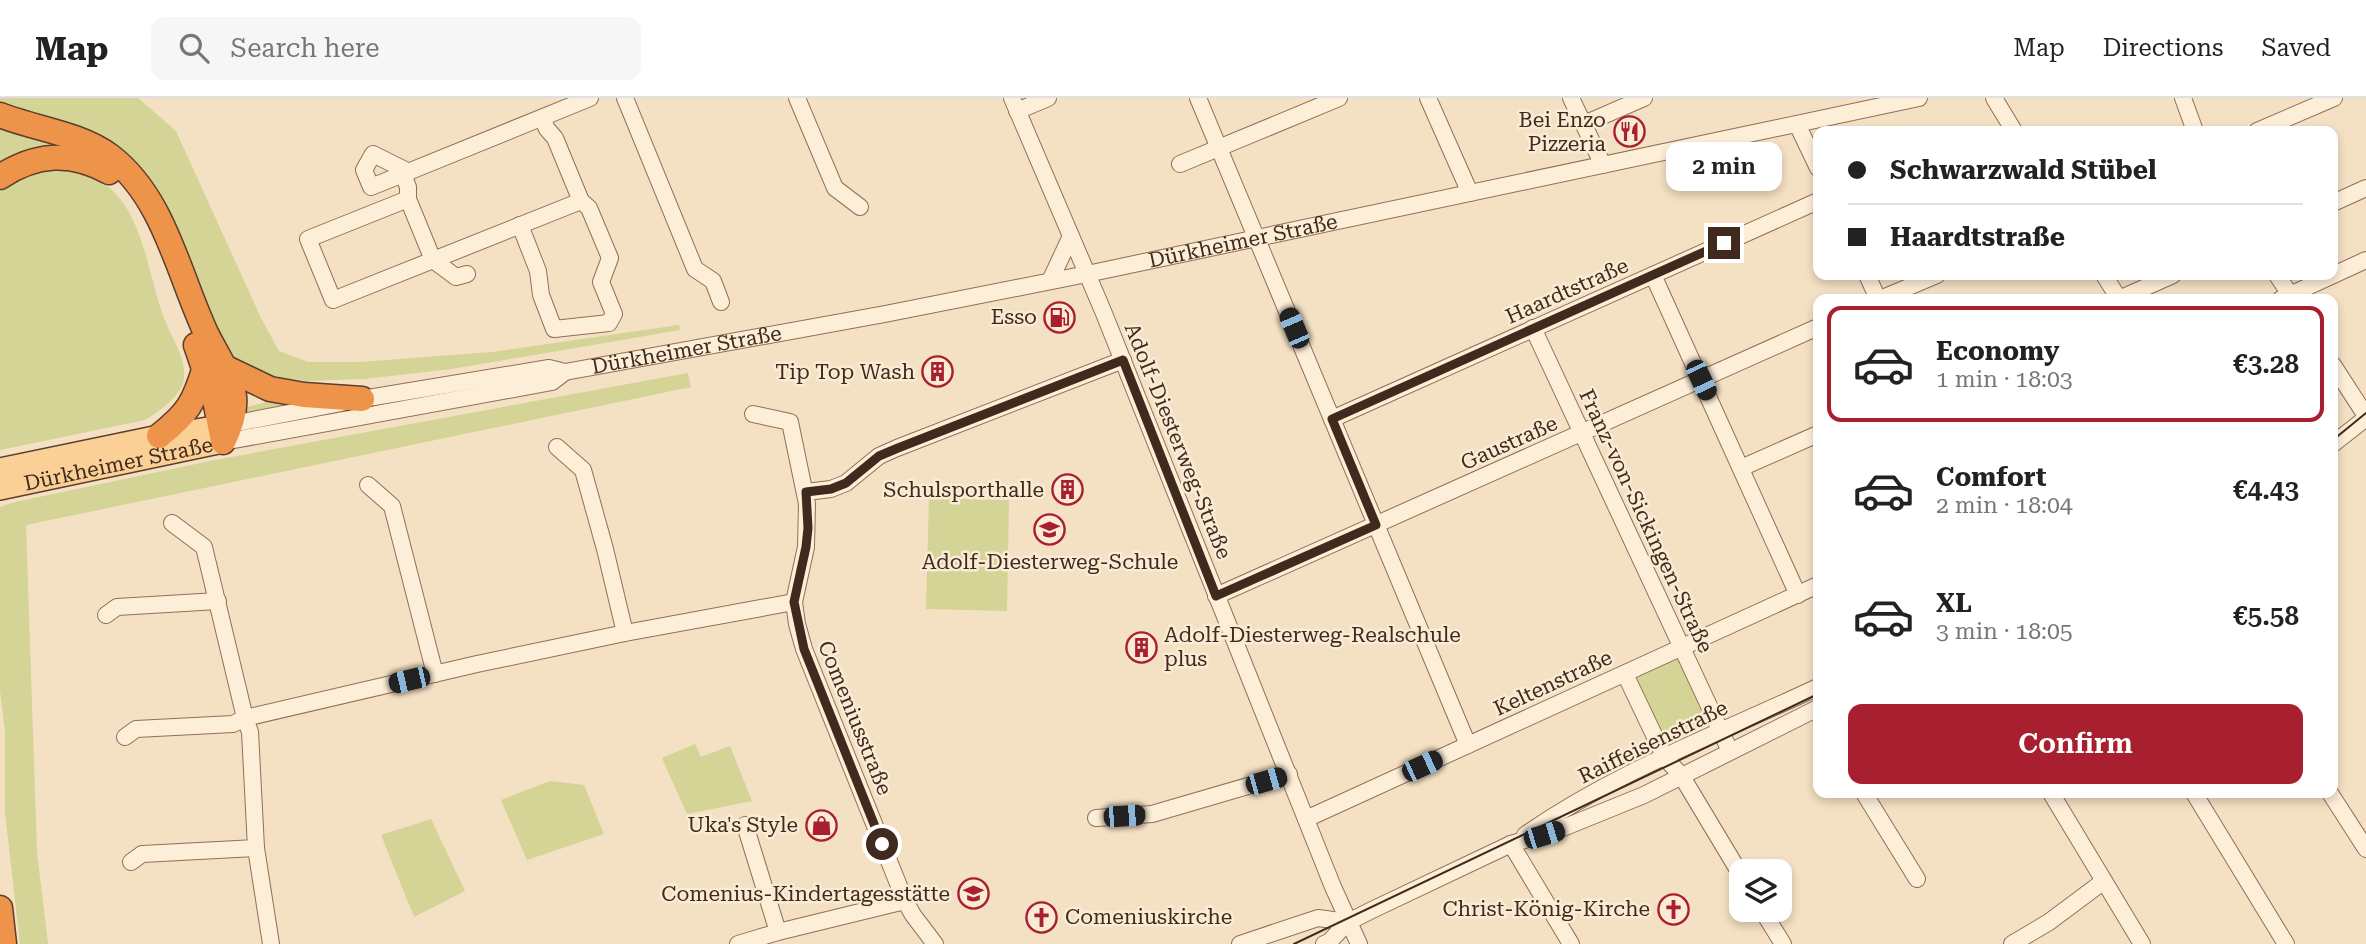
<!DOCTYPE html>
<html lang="en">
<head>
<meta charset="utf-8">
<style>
	:root { --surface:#fff; --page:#f6f6f6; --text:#222; --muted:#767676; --line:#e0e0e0; --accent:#a81f2f }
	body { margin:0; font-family:"Roboto Serif",serif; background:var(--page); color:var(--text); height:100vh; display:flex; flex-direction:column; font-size:26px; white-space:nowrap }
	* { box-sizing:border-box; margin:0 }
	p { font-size:23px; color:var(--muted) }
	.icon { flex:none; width:38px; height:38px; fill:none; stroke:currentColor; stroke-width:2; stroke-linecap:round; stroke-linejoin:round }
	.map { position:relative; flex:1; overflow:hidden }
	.details { position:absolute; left:1813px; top:196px; width:525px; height:504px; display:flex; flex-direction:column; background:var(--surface); border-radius:14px; box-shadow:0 4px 10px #0003 }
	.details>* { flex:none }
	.guide { position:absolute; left:1813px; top:28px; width:525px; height:154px; border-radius:14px; box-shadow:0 4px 10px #0003; display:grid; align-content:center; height:154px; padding:0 35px; background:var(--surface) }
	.buttons { position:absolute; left:1729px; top:761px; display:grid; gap:14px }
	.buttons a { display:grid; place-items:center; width:63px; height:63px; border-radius:14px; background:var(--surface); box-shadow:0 4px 10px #0003; font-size:35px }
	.end { position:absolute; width:32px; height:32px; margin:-16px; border:9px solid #3f2a1d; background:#fff; box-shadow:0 0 0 4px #fff }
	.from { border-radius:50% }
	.bubble { position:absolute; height:49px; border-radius:14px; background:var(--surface); box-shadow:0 4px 10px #0003; font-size:23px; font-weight:600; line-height:49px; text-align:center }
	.car { position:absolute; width:21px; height:42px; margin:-21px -10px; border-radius:9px; box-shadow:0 0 5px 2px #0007; background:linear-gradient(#222 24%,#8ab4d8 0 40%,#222 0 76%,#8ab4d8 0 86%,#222 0) }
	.guide b { display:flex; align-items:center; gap:24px; height:66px; font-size:26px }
	.guide b+b { border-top:2px solid var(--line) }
	.guide i { width:18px; height:18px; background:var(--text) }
	ul { padding:12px 0 0; list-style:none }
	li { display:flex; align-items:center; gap:21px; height:116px; margin:0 14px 10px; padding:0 21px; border:4px solid transparent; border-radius:14px }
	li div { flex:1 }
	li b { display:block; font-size:26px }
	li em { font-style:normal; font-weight:600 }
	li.selected { border-color:var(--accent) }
	li>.icon { width:63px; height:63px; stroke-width:1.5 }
	.primary-button { display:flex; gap:14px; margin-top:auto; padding:14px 35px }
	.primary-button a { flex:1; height:80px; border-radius:14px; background:var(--accent); color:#fff; font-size:28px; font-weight:600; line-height:80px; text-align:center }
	header { display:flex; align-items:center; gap:42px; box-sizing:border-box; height:98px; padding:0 35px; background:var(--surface); border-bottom:2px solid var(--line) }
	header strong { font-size:33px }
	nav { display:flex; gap:38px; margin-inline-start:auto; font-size:24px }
	.search { width:490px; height:63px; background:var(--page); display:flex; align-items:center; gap:18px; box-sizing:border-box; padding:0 24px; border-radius:14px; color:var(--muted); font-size:26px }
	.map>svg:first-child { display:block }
	.green { fill:#d3d495 }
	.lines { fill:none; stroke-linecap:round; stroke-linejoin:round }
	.minor-casing { stroke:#916f57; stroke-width:18 }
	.major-casing { stroke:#5e3d2c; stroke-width:24 }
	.highway-casing { stroke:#5e3d2c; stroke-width:27 }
	.minor { stroke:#fdeed8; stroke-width:16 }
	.major { stroke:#fbd097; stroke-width:21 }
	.highway { stroke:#ed934a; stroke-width:24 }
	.tram { stroke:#3f2a1d; stroke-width:2 }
	.route { stroke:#3f2a1d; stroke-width:9 }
	.labels { text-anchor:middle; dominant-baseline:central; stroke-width:5; stroke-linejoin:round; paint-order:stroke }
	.poi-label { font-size:21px; fill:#3f2a1d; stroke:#faebd4; text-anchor:end }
	.street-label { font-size:21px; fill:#3f2a1d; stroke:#faebd4 }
</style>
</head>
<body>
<header>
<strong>Map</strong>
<div class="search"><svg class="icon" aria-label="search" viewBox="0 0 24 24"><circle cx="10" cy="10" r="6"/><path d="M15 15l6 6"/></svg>Search here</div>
<nav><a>Map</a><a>Directions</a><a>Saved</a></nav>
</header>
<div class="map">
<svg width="2366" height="846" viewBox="0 0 2366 846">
	<rect width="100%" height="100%" fill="#f4e0c3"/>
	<g class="green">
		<polygon points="0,0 138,0 176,33 261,220 279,253 308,264 360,264 492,254 679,227 680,232 452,271 364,281 305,283 269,279 233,263 154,101 0,11"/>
		<polygon points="0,17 77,41 0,79"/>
		<path d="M 50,72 C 59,72 72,70 81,73 C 144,96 144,167 164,220 C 171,239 189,264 183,285 C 179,299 157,315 145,322 L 0,352 L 0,94 L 24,79 Z"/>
		<polygon points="688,275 691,289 26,427 37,754 48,846 20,846 5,715 5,634 0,592 0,409 15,404 215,362"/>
		<polygon points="281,301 302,305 241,318 242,310"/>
		<polygon points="929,400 1009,402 1007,513 926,511"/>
		<polygon points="1680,556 1712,624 1664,647 1632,578"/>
		<polygon points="695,646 701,659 730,648 752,703 687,716 662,660"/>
		<polygon points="550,683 584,687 604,736 527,762 501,702"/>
		<polygon points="431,721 465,793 414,819 381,737"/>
	</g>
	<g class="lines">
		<defs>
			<g id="minor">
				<polyline points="625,0 695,171 713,183 721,204"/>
				<polyline points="797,0 835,90 860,109"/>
				<polyline points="1012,0 1103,213 1333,789 1359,846"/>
				<polyline points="1198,0 1468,647"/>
				<polyline points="1428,0 1470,95"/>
				<polyline points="1571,0 1603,67"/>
				<polyline points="1994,0 2014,33"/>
				<polyline points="2183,0 2195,33"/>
				<polyline points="1017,13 1048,0"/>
				<polyline points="1584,26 1644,0"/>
				<polyline points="1797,26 1818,70"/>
				<polyline points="2257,33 2334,0"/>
				<polyline points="1180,66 1339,0"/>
				<polyline points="409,74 373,56 364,72 371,89 590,0"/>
				<polyline points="403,76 408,89 408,101 433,162 456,179 467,176"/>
				<polyline points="408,101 308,141 333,202 581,103 555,40 547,31 542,20"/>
				<polyline points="2333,105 2366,90"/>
				<polyline points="520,127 538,173 541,197 554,231 609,225 614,216 601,184 610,160 589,110 581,103"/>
				<polyline points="1653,177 1798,497"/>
				<polyline points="1867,177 1878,201"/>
				<polyline points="2104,177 2119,201"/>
				<polyline points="2277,177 2293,201"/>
				<polyline points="1050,183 1071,138"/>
				<polyline points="1880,201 1937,177"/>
				<polyline points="2119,201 2173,177"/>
				<polyline points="2281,201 2366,162"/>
				<polyline points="1533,230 1730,653"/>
				<polyline points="2333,267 2366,318"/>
				<polyline points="753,316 790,324 807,406 806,449 794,504 797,526 804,551 905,803 913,817 935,846"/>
				<polyline points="1332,321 1818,103"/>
				<path id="s1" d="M 232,326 L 362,301 L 549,270 L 565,274 L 885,216 L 1087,176 L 1919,0"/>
				<polyline points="223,344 552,284 565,274"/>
				<polyline points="2333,346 2366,320"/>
				<polyline points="557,349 583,372 605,451 625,535"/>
				<polyline points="1741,370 1818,336"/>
				<polyline points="368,387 392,408 435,576"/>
				<polyline points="806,394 831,391 846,385 879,358 897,350 1123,262"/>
				<polyline points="172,425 204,449 245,620 250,634 256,750 271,846"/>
				<polyline points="1216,498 1818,229"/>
				<polyline points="106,517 117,509 218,503"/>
				<polyline points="1625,576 1665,660 1681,677 1741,777"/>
				<polyline points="125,639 136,631 233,626 245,620 477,566 625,535 794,504"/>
				<polyline points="1864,695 1917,781"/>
				<polyline points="2051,695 2142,846"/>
				<polyline points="2194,695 2286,846"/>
				<polyline points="2330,695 2366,751"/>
				<polyline points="1096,720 1152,716 1289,676"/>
				<polyline points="1306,721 1818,487"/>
				<polyline points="745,727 778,834"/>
				<path d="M 1525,737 C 1615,674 1720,635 1818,589"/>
				<polyline points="1511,746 1571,846"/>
				<polyline points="131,764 142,756 256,750"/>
				<polyline points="1762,812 1783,846"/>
				<polyline points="738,846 778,834 905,803"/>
				<polyline points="1240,846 1318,820 1348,824"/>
				<polyline points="1324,846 1329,844 1348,824 1372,812 1511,746 1558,732 1644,697 1818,610"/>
				<polyline points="2012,846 2049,824 2104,783"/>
			</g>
			<g id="major">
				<polyline points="0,371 159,338 232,326"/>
				<path id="s2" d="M 0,391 L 223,344"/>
			</g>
			<g id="highway">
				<path d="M 0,17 C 35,31 79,35 110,58 C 164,99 178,175 206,235 C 215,254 231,276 234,298 C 236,314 230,330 223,344"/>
				<path d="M 0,79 C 36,55 71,53 109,74"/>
				<polyline points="196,247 215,302 223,343"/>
				<polyline points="222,268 270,291 304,297 362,301"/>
				<path d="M 159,338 C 188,315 194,305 205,269"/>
				<polyline points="0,810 4,846"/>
			</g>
		</defs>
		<use href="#minor" class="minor-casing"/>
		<use href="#major" class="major-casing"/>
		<use href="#highway" class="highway-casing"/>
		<use href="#minor" class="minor"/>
		<use href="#major" class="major"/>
		<use href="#highway" class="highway"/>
		<g class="tram">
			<polyline points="2333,342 2366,315"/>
			<polyline points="1294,846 1818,596"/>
		</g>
	</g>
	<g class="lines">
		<polyline class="route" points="882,746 804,551 794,504 806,449 808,430 806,394 831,391 846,385 879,358 898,350 1123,262 1216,498 1376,427 1332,321 1724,145"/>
	</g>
	<defs>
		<symbol id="restaurant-ring" viewBox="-11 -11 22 22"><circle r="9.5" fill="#faebd4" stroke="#a81f2f" stroke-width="1.5"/><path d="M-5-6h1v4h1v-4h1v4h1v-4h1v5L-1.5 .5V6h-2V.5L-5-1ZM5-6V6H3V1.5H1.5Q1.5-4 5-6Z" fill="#a81f2f"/></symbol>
		<symbol id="fuel-ring" viewBox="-11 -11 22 22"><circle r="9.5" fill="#faebd4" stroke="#a81f2f" stroke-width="1.5"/><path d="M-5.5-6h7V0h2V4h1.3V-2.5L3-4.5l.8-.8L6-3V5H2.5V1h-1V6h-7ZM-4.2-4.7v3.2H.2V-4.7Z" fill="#a81f2f"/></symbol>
		<symbol id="building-ring" viewBox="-11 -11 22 22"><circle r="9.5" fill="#faebd4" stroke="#a81f2f" stroke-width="1.5"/><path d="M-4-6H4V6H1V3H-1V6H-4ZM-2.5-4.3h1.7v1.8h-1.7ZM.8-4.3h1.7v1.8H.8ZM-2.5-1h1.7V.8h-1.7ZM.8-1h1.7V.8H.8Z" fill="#a81f2f"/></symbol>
		<symbol id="school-ring" viewBox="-11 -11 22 22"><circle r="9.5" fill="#faebd4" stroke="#a81f2f" stroke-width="1.5"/><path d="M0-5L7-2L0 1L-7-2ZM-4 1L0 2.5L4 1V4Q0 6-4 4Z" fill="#a81f2f"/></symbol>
		<symbol id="shop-ring" viewBox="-11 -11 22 22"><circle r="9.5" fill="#faebd4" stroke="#a81f2f" stroke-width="1.5"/><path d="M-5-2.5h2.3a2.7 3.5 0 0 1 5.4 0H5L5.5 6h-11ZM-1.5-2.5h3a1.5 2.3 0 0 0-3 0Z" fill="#a81f2f"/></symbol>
		<symbol id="church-ring" viewBox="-11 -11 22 22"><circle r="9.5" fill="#faebd4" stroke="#a81f2f" stroke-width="1.5"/><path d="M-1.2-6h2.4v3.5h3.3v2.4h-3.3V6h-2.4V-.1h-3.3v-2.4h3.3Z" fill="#a81f2f"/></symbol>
	</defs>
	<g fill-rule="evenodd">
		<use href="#restaurant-ring" x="1612" y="16" width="35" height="35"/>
		<use href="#fuel-ring" x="1042" y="202" width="35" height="35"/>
		<use href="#building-ring" x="920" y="256" width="35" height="35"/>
		<use href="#building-ring" x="1050" y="374" width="35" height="35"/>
		<use href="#school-ring" x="1032" y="414" width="35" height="35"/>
		<use href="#building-ring" x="1124" y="532" width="35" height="35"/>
		<use href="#shop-ring" x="804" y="710" width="35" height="35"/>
		<use href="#school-ring" x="956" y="778" width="35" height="35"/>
		<use href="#church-ring" x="1656" y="794" width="35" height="35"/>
		<use href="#church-ring" x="1024" y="802" width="35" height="35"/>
	</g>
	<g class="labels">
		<g class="poi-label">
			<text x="1606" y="22">Bei Enzo<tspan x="1606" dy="24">Pizzeria</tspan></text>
			<text x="1037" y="219">Esso</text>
			<text x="915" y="274">Tip Top Wash</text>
			<text x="1044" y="392">Schulsporthalle</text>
			<text x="1050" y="464" text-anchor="middle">Adolf-Diesterweg-Schule</text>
			<text x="1164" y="537" text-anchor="start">Adolf-Diesterweg-Realschule<tspan x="1164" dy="24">plus</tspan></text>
			<text x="798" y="727">Uka's Style</text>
			<text x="950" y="796">Comenius-Kindertagesstätte</text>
			<text x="1650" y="811">Christ-König-Kirche</text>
			<text x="1065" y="819" text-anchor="start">Comeniuskirche</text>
		</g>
		<g class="street-label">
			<text stroke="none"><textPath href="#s1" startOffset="1029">Dürkheimer Straße</textPath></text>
			<text transform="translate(1567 193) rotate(-24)">Haardtstraße</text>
			<text stroke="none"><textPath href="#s1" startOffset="462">Dürkheimer Straße</textPath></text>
			<text transform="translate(1178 343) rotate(68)">Adolf-Diesterweg-Straße</text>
			<text transform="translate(1509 345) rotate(-24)">Gaustraße</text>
			<text stroke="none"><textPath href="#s2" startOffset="121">Dürkheimer Straße</textPath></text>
			<text transform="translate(1646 423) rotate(65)">Franz-von-Sickingen-Straße</text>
			<text transform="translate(1553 585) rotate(-25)">Keltenstraße</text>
			<text transform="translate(855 620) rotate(68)">Comeniusstraße</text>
			<text transform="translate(1653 644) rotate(-26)">Raiffeisenstraße</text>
		</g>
	</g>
</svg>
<div class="buttons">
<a><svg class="icon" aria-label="layers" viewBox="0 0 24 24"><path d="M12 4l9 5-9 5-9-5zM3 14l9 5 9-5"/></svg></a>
</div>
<i class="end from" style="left:882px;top:746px"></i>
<i class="end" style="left:1724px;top:145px"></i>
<div class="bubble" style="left:1666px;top:44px;width:116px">2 min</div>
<i class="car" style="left:1294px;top:230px;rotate:337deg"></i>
<i class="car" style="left:1701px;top:282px;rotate:155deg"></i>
<i class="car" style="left:409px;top:582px;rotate:257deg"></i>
<i class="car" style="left:1422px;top:668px;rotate:65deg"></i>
<i class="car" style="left:1266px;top:683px;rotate:74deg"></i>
<i class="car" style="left:1124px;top:718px;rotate:86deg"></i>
<i class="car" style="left:1544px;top:737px;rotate:73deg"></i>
<div class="guide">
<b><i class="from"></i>Schwarzwald Stübel</b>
<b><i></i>Haardtstraße</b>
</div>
<section class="details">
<ul>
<li class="selected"><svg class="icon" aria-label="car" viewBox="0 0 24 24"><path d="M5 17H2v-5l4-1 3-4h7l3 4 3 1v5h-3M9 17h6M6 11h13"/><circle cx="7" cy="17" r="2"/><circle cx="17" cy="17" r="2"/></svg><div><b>Economy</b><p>1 min · 18:03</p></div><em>€3.28</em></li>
<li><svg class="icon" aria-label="car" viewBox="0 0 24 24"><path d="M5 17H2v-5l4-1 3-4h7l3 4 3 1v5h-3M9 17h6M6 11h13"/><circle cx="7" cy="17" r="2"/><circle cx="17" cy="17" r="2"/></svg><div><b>Comfort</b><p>2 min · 18:04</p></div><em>€4.43</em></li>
<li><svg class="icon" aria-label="car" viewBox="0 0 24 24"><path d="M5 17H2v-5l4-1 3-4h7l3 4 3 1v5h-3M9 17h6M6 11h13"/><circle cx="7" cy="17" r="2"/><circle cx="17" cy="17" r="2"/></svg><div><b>XL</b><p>3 min · 18:05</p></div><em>€5.58</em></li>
</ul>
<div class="primary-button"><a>Confirm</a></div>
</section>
</div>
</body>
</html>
